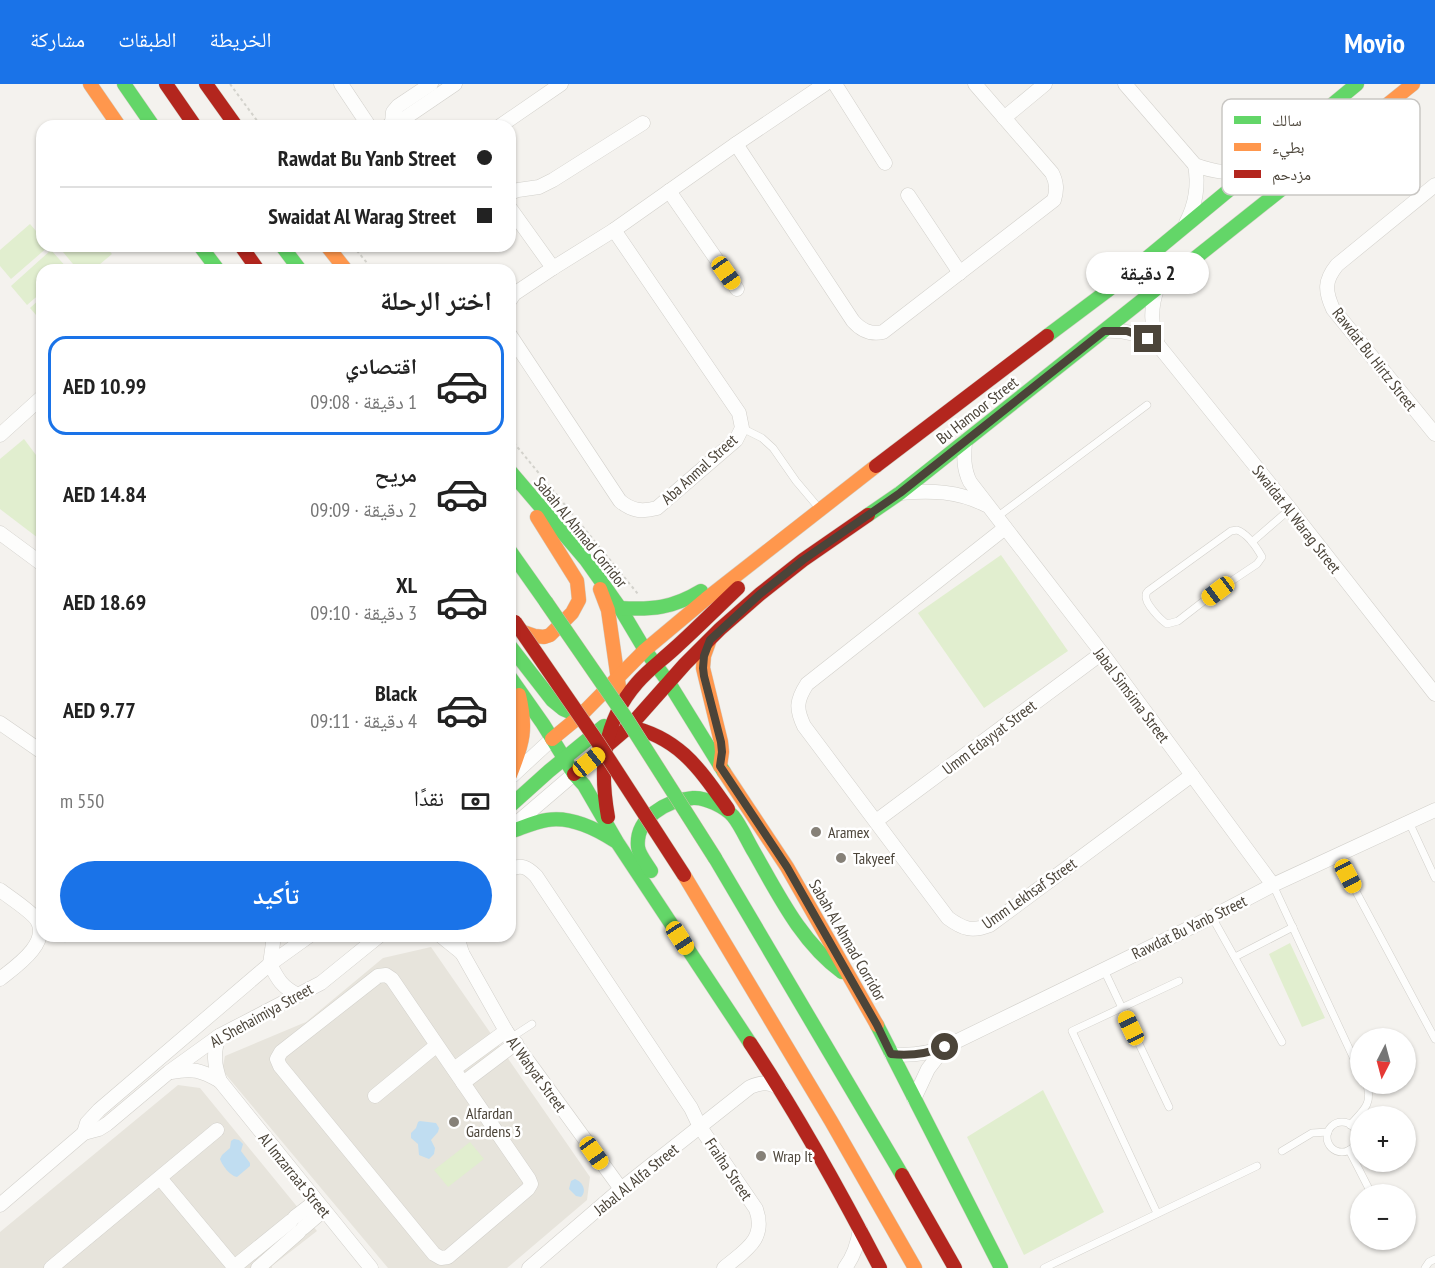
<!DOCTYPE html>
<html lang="ar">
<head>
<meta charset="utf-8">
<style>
	:root { --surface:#fff; --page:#f2f2f2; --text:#222; --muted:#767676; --line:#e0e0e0; --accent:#1a73e8 }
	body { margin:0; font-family:"PT Sans Narrow","Noto Naskh Arabic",sans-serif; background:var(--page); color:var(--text); direction:rtl; height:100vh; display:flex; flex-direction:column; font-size:22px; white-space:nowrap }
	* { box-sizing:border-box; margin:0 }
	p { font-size:20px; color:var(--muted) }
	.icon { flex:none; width:33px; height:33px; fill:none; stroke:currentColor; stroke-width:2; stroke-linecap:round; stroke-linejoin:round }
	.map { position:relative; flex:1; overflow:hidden; direction:ltr }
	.details { position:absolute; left:36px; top:180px; width:480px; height:678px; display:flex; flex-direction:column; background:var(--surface); border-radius:18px; box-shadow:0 2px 4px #0004; direction:rtl }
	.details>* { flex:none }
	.hud { position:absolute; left:36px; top:36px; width:480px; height:132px; border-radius:18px; box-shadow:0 2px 4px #0004; direction:rtl; display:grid; align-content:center; height:132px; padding:0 24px; background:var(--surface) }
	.needle { width:39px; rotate:186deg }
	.controls { position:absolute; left:1350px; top:944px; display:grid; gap:12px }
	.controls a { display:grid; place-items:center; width:66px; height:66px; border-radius:50%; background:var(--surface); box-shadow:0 2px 4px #0004; font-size:30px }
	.end { position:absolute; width:27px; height:27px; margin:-14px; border:8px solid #4b4439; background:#fff; box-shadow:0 0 0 3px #fff }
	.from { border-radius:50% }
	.bubble { position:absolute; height:42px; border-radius:21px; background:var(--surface); box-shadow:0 2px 4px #0004; font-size:20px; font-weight:700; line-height:42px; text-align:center; direction:rtl }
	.car { position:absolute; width:18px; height:36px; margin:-18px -9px; border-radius:8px; box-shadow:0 0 4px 2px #0007; background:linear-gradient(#f5c518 24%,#345 0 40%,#f5c518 0 76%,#345 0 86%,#f5c518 0) }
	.hud b { display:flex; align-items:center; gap:21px; height:57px; font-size:22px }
	.hud b+b { border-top:2px solid var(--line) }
	.hud i { width:15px; height:15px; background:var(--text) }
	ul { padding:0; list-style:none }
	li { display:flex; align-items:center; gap:18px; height:99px; margin:0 12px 9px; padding:0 12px; border:3px solid transparent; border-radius:18px }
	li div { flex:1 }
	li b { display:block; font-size:22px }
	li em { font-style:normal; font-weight:700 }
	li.on { border-color:var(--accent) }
	li>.icon { width:54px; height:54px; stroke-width:1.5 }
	h2 { padding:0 24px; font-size:27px; line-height:72px }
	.pay { display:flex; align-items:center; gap:15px; height:66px; padding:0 24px; font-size:22px }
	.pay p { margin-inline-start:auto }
	.action { display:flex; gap:12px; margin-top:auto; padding:12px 24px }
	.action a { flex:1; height:69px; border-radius:36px; background:var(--accent); color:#fff; font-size:24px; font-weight:700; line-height:69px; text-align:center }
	header { display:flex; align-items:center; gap:36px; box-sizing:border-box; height:84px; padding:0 30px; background:var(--accent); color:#fff }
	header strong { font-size:28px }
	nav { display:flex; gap:33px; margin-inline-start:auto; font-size:21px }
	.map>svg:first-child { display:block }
	.residential { fill:#e7e4dc }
	.green { fill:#e1eecf }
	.water { fill:#c0ddf1 }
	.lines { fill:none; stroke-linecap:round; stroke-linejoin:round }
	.lane-casing { stroke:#d2d0cb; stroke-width:8 }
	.street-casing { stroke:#d2d0cb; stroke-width:15 }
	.fast-casing { stroke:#d3cfc5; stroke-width:15 }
	.slow-casing { stroke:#d3cfc5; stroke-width:15 }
	.jam-casing { stroke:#d3cfc5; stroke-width:15 }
	.path { stroke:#d3d2cc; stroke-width:2; stroke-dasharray:3 3; stroke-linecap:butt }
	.lane { stroke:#fdfdfc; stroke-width:7 }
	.street { stroke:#fdfdfc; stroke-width:14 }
	.fast { stroke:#63d668; stroke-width:14 }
	.slow { stroke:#ff974d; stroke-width:14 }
	.jam { stroke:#b3261e; stroke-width:14 }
	.fast-bridge-casing { stroke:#ccbfa9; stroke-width:15; stroke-linecap:butt }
	.jam-bridge-casing { stroke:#ccbfa9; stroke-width:15; stroke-linecap:butt }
	.fast-bridge { stroke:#63d668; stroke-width:14 }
	.jam-bridge { stroke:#b3261e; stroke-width:14 }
	.route { stroke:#4b4439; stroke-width:8 }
	.poi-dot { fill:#868178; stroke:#fff; stroke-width:2 }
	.labels { text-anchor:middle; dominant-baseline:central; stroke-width:5; stroke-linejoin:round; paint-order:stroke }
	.street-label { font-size:16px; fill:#4b4439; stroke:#fff }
	.poi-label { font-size:16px; fill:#4b4439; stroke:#fff; text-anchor:start }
	.key { fill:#fff; stroke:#c9c7c4; stroke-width:1.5 }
	.key-label { font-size:16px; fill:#4b4439 }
</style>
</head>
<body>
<header>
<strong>Movio</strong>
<nav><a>الخريطة</a><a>الطبقات</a><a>مشاركة</a></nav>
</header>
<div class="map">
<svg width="1435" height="1184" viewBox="0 0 1435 1184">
	<rect width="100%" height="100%" fill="#f4f2ee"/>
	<g class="residential">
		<polygon points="431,863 590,1093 587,1116 507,1184 388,1184 222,986 225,972 306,938 383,874"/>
		<polygon points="178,1001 200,1004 317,1147 272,1182 272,1184 0,1184 0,1148"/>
	</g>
	<g class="green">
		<polygon points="30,140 42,154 42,162 49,162 11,195 0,182 0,166"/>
		<polygon points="58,162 105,162 112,170 93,186 78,186"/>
		<polygon points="51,166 68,185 42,186 42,208 27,221 11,202"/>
		<polygon points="42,213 42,238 30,224"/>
		<polygon points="24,355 42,379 42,457 0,425 0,375"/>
		<polygon points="1001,471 1068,567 984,624 918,529"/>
		<polygon points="1290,859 1325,934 1302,943 1269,870"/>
		<polygon points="1043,1006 1104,1128 1024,1171 967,1053"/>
		<polygon points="470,1058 484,1075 448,1103 434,1086"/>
	</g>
	<g class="water">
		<polygon points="420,1037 436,1039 439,1044 438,1048 431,1056 435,1064 434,1070 429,1075 419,1071 418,1060 411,1054 411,1049 416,1044 418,1038"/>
		<path d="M 234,1055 L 239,1056 L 243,1060 L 241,1067 L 250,1079 L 250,1082 L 237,1093 C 230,1092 222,1081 220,1075 L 222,1071 L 230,1064 L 231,1057 Z"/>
		<path d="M 575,1095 C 583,1098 587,1107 581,1113 L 576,1112 L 569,1105 L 571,1097 Z"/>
	</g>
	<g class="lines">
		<defs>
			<g id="lane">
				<polyline points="742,344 762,354 773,364 796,397 818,423"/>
				<polyline points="997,433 1147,321"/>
				<path d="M 1237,446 C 1248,450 1257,464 1262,473 L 1257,480 L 1218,506 L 1178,537 L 1167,540 C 1161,536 1144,519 1146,511 C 1146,510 1147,508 1148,507 L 1231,447 Z"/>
				<polyline points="1252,458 1290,425"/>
				<polyline points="1409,738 1435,794"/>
				<polyline points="1337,772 1435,955"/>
				<polyline points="1273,801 1360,988"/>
				<polyline points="1212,833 1282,958"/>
				<polyline points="65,854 67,852"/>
				<polyline points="1235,873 1293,843"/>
				<polyline points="1104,886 1169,1023"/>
				<polyline points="512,953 532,940"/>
				<circle cx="1342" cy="1053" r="15"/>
				<path d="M 1350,1041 C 1363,1027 1374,1019 1366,999"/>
				<polyline points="1349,1066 1369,1105"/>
				<polyline points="1282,1067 1312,1049 1328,1048"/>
				<polyline points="1157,1129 1072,947 1179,897"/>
				<polyline points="1044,1184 1257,1082"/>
				<polyline points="1425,1184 1429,1178 1435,1175"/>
			</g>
			<g id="street">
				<polyline points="341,0 369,42"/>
				<polyline points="835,0 885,79"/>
				<path d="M 1125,0 L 1195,81 C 1214,88 1232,91 1253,85"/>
				<polyline points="1004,34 1045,0"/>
				<polyline points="392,39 393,28 398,22 431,0"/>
				<polyline points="388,42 392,39 405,34 455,0"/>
				<polyline points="500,42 561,0"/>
				<path d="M 736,60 L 853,237 C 861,246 870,251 883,248 L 1054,116 C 1057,106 1057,99 1052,89 L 975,0"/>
				<path d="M 1435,101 L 1337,181 C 1324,197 1325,207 1333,225 L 1435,350"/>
				<polyline points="669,107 737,205"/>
				<polyline points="510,109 518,106 539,103 553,96 643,39"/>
				<polyline points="908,111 960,189"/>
				<polyline points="510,124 553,184"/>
				<path d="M 1186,139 C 1196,120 1199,102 1195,81"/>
				<path d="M 1157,205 C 1150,225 1151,241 1158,261 L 1290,425 L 1435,610"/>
				<polyline points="510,216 514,210 553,184 614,146 736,60 825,0"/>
				<path d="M 1104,247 C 1125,246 1140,250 1158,261"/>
				<path d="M 510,251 L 620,417 C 632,427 642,428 657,424 L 736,356 L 742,344 L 739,329 L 614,146"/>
				<polyline points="0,351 42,313"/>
				<path d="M 965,357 C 964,372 963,384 970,398 L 1102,569 L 1273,801"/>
				<path d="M 900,409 C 931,406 958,407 986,421"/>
				<path d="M 1005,444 L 807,600 C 796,617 796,625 804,642 L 948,834 C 963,845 972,848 990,841 L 1192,691"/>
				<polyline points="0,449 42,480"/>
				<polyline points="0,639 42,668"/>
				<polyline points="512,692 552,655"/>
				<polyline points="876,737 1102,569"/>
				<polyline points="512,743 574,690"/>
				<path d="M 510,786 C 521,779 528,784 536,792 L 691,1024 L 700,1043 L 756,1125 C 767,1156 744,1167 724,1184"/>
				<path d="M 0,806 C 9,813 31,827 37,836 C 51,859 15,883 0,895"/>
				<polyline points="441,852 462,869"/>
				<polyline points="457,852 462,869 506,947 621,1105"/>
				<path d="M 270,880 C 278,896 282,903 298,911"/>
				<polyline points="270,880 273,859 272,852"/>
				<path d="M 219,952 C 213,969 214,980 220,997 L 371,1184"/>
				<path d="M 891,970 C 910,972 927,970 945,963 L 1212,833 L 1273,801 L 1435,726"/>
				<polyline points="454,985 506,947"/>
				<path d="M 171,988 C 193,984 201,986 220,997"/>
				<polyline points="463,999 516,959"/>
				<polyline points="375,1012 437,961 529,1095 531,1100 528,1105 448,1173 441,1174 434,1170 280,982 277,975 281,968 378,892 386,891 392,895 437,961"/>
				<polyline points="914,1015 928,985 945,963"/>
				<polyline points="84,1049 87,1039 99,1026 270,880 309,852"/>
				<polyline points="160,1094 235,1184"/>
				<polyline points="0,1121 84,1049 99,1045 107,1040 169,988 219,952 321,899 379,852"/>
				<polyline points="295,1133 316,1117"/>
				<polyline points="303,1144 324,1126"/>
				<polyline points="51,1184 217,1046"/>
				<polyline points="233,1184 291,1137"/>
				<polyline points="258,1184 299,1148"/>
				<path d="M 529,1184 L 621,1105 L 750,1003 C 761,998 771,997 781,1006"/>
				<path d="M 845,1184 C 854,1172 858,1159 860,1145"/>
			</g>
			<g id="fast">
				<polyline points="124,0 153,42"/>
				<polyline points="200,162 218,186"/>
				<polyline points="282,162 300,186"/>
				<polyline points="1047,252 1107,207 1357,0"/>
				<polyline points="510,387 586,476 620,524 645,566 669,599 724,688"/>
				<polyline points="868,431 900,409 1292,97"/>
				<polyline points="510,467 546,518"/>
				<path d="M 620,524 C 652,526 673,524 701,507"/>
				<polyline points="510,562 552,616 563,625 577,631"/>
				<polyline points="510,593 543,640 574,690 584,701 617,758 750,959"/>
				<polyline points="510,722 549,687 604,642"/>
				<path d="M 510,748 C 522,744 534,738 547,736 C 571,732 595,744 615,757"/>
				<polyline points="715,774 902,1091"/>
				<path d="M 651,787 C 647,780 639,771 638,763 C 635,734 667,716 693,714 C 705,713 725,723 733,732 C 740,740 748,758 754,768 C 778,810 801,858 842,888"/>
				<polyline points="877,941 1001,1184"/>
			</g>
			<g id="slow">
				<polyline points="90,0 119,42"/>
				<polyline points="1292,97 1413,0"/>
				<polyline points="327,162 346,186"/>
				<polyline points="600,505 608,526 619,603"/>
				<polyline points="515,545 535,552 544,553 550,551 572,529 579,516 577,497 537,433"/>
				<polyline points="709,558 704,572 703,584 721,658 722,668 720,682"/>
				<polyline points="552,655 580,632 645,566 706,515 876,382"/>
				<polyline points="724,688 787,783 877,941"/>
				<path d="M 510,691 C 523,659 527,645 519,611"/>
				<polyline points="684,791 831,1037 915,1184"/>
			</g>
			<g id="jam">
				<polyline points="166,0 195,42"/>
				<polyline points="206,0 236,42"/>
				<polyline points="241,162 258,186"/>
				<polyline points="876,382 1047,252"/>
				<path d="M 627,642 C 679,653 699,684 728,725"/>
				<polyline points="574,690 630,642 685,580 720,545 760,510 803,476 868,431"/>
				<path d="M 608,733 C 599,683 603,638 637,599 C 648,586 662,576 675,564 C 696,545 717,524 738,504"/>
				<path d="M 750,959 C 798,1031 840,1107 880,1184"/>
				<polyline points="902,1091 955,1184"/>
			</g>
		</defs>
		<use href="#lane" class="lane-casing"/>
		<use href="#street" class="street-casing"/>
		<use href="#fast" class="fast-casing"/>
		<use href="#slow" class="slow-casing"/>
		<use href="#jam" class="jam-casing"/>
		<g class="path">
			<polyline points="230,0 261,42"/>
			<polyline points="353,162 373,186"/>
			<polyline points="510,354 638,510"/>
		</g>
		<use href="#lane" class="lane"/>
		<use href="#street" class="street"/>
		<use href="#fast" class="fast"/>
		<use href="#slow" class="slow"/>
		<use href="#jam" class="jam"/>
		<defs>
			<polyline id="fast-bridge" points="546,518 626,634 715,774"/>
			<polyline id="jam-bridge" points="515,538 599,660 684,791"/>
		</defs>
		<use href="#fast-bridge" class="fast-bridge-casing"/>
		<use href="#jam-bridge" class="jam-bridge-casing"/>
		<use href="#fast-bridge" class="fast-bridge"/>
		<use href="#jam-bridge" class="jam-bridge"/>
	</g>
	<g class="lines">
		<path class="route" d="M 945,963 C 927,970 910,972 891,970 L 877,941 L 787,783 L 720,682 L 722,668 L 721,658 L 704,592 L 703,584 L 704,572 L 710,556 L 760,510 L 803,476 L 900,409 L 1104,247 L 1127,247 L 1148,255"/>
	</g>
	<g class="poi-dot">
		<circle cx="816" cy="748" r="6"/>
		<circle cx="841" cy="774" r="6"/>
		<circle cx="454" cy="1038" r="6"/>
		<circle cx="761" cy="1072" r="6"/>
	</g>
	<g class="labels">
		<g class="street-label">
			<text transform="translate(1375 275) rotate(52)">Rawdat Bu Hirtz Street</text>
			<text transform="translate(977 326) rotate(-38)">Bu Hamoor Street</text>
			<text transform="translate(699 385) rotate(-42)">Aba Anmal Street</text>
			<text transform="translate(1297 435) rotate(52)">Swaidat Al Warag Street</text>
			<text transform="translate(581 448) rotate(51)">Sabah Al Ahmad Corridor</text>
			<text transform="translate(1132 611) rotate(53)">Jabal Simsima Street</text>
			<text transform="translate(989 653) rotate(-37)">Umm Edayyat Street</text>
			<text transform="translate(1029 809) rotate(-35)">Umm Lekhsaf Street</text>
			<text transform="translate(1189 843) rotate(-26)">Rawdat Bu Yanb Street</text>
			<text transform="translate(848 856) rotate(60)">Sabah Al Ahmad Corridor</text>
			<text transform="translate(261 931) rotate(-29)">Al Shehaimiya Street</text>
			<text transform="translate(537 990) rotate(54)">Al Watyat Street</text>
			<text transform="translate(729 1085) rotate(56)">Fraiha Street</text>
			<text transform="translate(295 1091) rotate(51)">Al Imzarraat Street</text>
			<text transform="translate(636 1095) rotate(-39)">Jabal Al Alfa Street</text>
		</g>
		<g class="poi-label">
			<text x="828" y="748">Aramex</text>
			<text x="853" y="774">Takyeef</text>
			<text x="466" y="1029">Alfardan<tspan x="466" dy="18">Gardens 3</tspan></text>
			<text x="773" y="1072">Wrap It</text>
		</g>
	</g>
	<rect x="1222" y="15" width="198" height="96" rx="9" class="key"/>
	<rect x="1234" y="32" width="27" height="8" fill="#63d668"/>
	<rect x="1234" y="59" width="27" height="8" fill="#ff974d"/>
	<rect x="1234" y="86" width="27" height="8" fill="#b3261e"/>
	<g class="key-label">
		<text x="1272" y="42">سالك</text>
		<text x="1272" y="69">بطيء</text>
		<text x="1272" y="96">مزدحم</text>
	</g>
</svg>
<div class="controls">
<a><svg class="needle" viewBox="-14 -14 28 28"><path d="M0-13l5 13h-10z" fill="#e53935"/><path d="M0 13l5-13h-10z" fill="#767676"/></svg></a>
<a>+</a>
<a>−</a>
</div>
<i class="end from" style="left:945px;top:963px"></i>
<i class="end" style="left:1148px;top:255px"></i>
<div class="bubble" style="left:1086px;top:168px;width:123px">2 دقيقة</div>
<i class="car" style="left:726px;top:189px;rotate:145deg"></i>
<i class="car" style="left:1218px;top:507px;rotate:233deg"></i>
<i class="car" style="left:589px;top:678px;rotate:51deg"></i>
<i class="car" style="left:1348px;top:792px;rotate:152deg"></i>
<i class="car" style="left:680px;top:854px;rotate:147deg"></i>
<i class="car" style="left:1131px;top:944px;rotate:335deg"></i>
<i class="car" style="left:594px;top:1069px;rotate:145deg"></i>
<div class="hud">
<b><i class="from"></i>Rawdat Bu Yanb Street</b>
<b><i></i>Swaidat Al Warag Street</b>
</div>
<section class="details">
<h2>اختر الرحلة</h2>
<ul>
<li class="on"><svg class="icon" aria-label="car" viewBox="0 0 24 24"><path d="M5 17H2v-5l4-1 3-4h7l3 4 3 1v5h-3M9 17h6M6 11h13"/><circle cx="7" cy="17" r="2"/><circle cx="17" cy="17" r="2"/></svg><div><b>اقتصادي</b><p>1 دقيقة · 09:08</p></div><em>AED 10.99</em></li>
<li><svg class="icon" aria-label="car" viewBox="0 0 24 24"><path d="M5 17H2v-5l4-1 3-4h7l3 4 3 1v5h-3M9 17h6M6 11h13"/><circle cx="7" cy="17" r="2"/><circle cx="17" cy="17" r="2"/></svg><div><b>مريح</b><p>2 دقيقة · 09:09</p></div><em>AED 14.84</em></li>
<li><svg class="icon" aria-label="car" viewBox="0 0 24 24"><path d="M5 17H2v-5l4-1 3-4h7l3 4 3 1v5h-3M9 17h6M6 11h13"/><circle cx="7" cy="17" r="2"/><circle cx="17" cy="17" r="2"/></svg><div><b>XL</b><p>3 دقيقة · 09:10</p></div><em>AED 18.69</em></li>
<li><svg class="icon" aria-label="car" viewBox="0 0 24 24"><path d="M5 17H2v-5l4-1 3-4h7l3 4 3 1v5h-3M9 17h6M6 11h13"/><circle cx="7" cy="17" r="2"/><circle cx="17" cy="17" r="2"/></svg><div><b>Black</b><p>4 دقيقة · 09:11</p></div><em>AED 9.77</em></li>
</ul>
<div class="pay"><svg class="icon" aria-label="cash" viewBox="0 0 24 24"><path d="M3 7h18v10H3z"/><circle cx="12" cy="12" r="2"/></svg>نقدًا<p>550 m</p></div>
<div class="action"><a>تأكيد</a></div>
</section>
</div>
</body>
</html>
